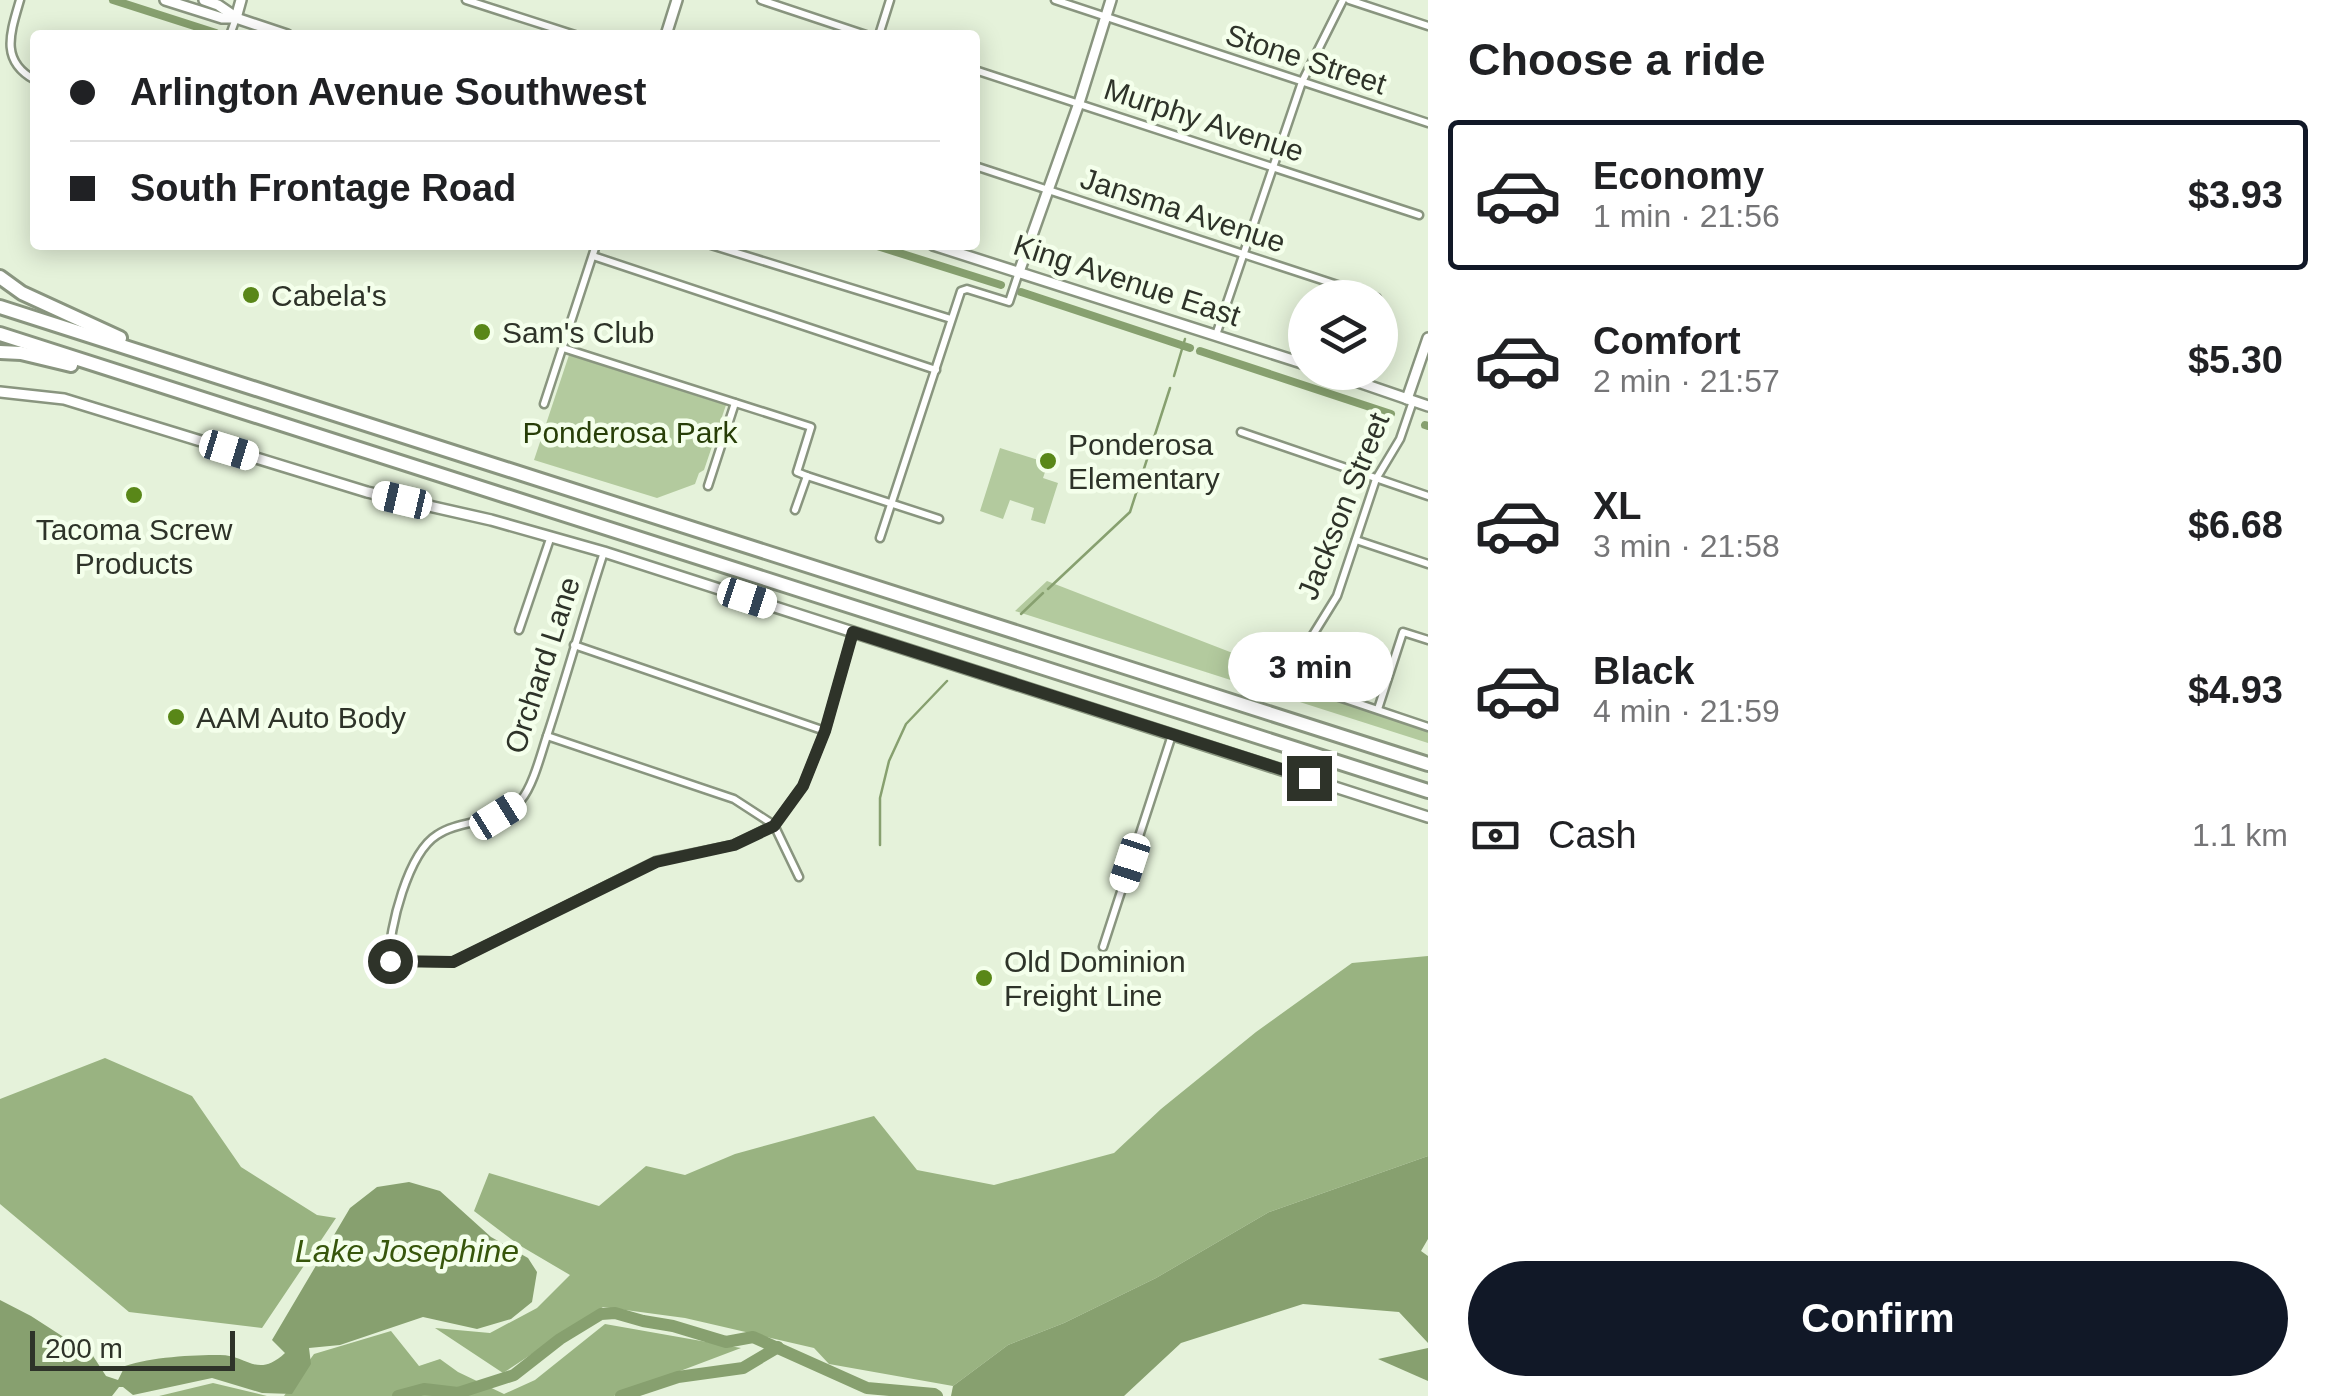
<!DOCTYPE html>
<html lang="en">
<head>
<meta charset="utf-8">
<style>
	:root { --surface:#fff; --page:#f2f2f2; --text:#202124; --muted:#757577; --line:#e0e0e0; --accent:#111827 }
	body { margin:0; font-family:Arial,sans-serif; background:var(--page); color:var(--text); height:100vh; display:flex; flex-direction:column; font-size:38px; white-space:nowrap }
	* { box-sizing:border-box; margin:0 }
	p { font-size:32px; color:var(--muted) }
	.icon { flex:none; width:55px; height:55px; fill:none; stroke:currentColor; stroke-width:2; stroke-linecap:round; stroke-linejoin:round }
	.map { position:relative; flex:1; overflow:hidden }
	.panel { display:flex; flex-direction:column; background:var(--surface); width:900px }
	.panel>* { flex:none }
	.top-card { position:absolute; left:30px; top:30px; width:950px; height:220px; border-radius:10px; box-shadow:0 5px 25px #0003; display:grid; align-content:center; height:220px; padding:0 40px; background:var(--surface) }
	.tools { position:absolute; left:1288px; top:280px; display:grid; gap:20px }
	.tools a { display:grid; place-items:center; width:110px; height:110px; border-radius:50%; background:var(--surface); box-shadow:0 5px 25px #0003; font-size:50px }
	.scale { position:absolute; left:30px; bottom:25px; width:205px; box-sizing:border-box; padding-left:10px; border:5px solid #2e3329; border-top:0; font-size:28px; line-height:35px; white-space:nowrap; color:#2e3329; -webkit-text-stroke:8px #f4ffeb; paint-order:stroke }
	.end { position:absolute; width:45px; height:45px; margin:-22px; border:12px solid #2e3329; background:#fff; box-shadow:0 0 0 5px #fff }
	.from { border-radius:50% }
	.bubble { position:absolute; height:70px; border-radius:35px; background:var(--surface); box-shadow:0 5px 25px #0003; font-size:32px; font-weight:700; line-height:70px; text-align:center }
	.car { position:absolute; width:30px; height:60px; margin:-30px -15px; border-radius:12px; box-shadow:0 0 8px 2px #0007; background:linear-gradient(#fff 24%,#345 0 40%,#fff 0 76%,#345 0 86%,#fff 0) }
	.top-card b { display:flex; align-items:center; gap:35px; height:95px; font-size:38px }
	.top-card b+b { border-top:2px solid var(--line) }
	.top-card i { width:25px; height:25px; background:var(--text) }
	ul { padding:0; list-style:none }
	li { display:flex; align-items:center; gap:30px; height:150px; margin:0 20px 15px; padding:0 20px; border:5px solid transparent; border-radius:10px }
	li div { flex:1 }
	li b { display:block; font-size:38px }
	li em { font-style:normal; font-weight:700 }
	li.current { border-color:var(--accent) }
	li>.icon { width:90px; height:90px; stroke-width:1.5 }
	h2 { padding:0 40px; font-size:45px; line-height:120px }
	.pay { display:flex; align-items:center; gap:25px; height:110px; padding:0 40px; font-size:38px }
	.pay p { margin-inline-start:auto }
	.button { display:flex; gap:20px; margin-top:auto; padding:20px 40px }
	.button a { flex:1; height:115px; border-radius:60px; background:var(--accent); color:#fff; font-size:40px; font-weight:700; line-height:115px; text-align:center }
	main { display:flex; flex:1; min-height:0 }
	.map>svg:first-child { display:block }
	.green { fill:#b3ca9e }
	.forest { fill:#99b381 }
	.water { fill:#87a06f }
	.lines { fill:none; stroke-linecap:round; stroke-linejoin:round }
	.stream { stroke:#87a06f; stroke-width:2.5 }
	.canal { stroke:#87a06f; stroke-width:8 }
	.river { stroke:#87a06f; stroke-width:12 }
	.minor-casing { stroke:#89957f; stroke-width:11 }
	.tertiary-casing { stroke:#89957f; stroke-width:14 }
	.secondary-casing { stroke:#89957f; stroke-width:14 }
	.motorway-casing { stroke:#89957f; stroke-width:18 }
	.minor { stroke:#fff; stroke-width:6 }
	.tertiary { stroke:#fff; stroke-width:9 }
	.secondary { stroke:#fff; stroke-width:9 }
	.motorway { stroke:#fff; stroke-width:12 }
	.route { stroke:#2e3329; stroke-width:12 }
	.poi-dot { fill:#598718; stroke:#f4ffeb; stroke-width:4 }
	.labels { text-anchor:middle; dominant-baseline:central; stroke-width:9; stroke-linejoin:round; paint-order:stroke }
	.street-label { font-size:30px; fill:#2e3329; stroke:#f4ffeb }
	.poi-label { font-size:30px; fill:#2e3329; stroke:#f4ffeb; text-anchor:start }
	.park-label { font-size:30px; fill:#273e07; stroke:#f4ffeb }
	.water-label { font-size:32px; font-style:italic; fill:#37560b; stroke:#f4ffeb }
</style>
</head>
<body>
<main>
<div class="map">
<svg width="1428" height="1396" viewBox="0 0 1428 1396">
	<rect width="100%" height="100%" fill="#e5f2da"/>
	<g class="green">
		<polygon points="569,355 726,405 704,470 699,473 695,484 657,498 534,460"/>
		<polygon points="1000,448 1048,463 1043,478 1058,483 1045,524 1031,520 1034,508 1010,500 1003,519 980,511"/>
		<polygon points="1047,581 1261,664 1308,679 1320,684 1334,695 1428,728 1428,743 1015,611"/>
	</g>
	<g class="forest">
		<polygon points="1428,956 1428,1156 1269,1212 1156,1278 1064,1323 1008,1345 953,1386 829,1364 814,1348 685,1318 603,1307 503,1373 435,1328 490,1333 537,1308 570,1275 519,1245 474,1211 489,1173 599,1206 646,1166 685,1175 735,1154 874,1116 917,1170 994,1185 1114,1153 1161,1109 1256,1032 1352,963"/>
		<polygon points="105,1058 192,1096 241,1167 317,1215 336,1218 262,1328 129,1312 0,1204 0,1099"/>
		<polygon points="605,1324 741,1348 614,1396 284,1396 314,1354 391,1331 419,1366 440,1359 458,1372 504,1394 535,1380"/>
		<polygon points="213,1383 267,1396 159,1396"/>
	</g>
	<g class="water">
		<polygon points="1428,1156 1428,1239 1421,1251 1428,1256 1428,1343 1399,1312 1303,1304 1181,1343 1124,1396 951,1396 953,1386 1008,1345 1064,1323 1156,1278 1269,1212"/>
		<path d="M 409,1182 L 440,1191 L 491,1237 L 528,1258 L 537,1272 L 532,1302 L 511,1319 L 477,1329 L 423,1317 L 340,1345 L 309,1348 L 311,1364 L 292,1394 L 262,1393 L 212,1378 L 133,1395 L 123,1387 L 119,1387 L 112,1396 L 0,1396 L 0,1300 L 31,1316 L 93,1356 L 106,1376 L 118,1380 L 125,1366 C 151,1357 192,1355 220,1355 C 247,1355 257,1379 285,1353 L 272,1340 L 350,1208 L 377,1187 Z"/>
		<polygon points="1428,1348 1428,1381 1378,1359"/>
	</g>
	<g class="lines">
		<g class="stream">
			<polyline points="1174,376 1185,339"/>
			<polyline points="1048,589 1130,512 1170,388"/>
			<polyline points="1021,614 1043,593"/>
			<polyline points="880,845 880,798 889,761 906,724 947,681"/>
		</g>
		<g class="canal">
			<polyline points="113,0 216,33"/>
			<polyline points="874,245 1001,285"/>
			<polyline points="1021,292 1190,348"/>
			<polyline points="1200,351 1391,414"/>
			<polyline points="1425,425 1428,426"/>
		</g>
		<g class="river">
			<polyline points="398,1396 424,1389 458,1393 514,1375 560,1339 601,1314 615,1313 643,1321 673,1326 726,1342 753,1337 867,1388 934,1394 937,1396"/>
			<polyline points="621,1396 678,1377 743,1368 778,1347"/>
		</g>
		<defs>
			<g id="minor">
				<path d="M 20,0 C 10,34 0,61 35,80"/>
				<polyline points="466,0 575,35"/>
				<polyline points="761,0 866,35"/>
				<polyline points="1055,0 1428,123"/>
				<polyline points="1349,0 1428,26"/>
				<polyline points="230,35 236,18"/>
				<polyline points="879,35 890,0"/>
				<polyline points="975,70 1419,215"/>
				<polyline points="975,166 1377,298"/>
				<polyline points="711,245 951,319"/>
				<polyline points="593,256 936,370"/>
				<polyline points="1216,335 1302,82 1343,0"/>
				<polyline points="563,348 811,427 797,472 807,476 795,510"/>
				<polyline points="1413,401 1400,439 1376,479 1337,596 1311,638 1308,656 1311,669 1320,684 1333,695 1428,727"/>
				<polyline points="544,404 596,245"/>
				<polyline points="1241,432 1428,496"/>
				<polyline points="807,476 939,519"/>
				<polyline points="708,486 735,403"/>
				<polyline points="880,538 961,291 967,289 1009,302 1019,272"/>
				<polyline points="1356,540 1428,564"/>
				<path d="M 604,552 C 584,613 567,675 547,736 C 541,754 533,786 521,800 C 501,824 460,819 437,835 C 408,853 389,928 389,961 L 453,962 L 656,861 L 733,845 L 774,825 L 803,786 L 825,731 L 853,632"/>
				<polyline points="519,630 551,536"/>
				<polyline points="574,645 825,731"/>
				<polyline points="1378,709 1403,632 1428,640"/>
				<polyline points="547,736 734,799 774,825 799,877"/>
				<polyline points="1103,947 1172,735"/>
			</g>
			<g id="tertiary">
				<polyline points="236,18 241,0"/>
				<polyline points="666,35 677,0"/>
				<polyline points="1019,272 1079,103 1111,0"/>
				<polyline points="1407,399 1428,338"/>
			</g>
			<g id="secondary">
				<polyline points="165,0 222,18 236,18 287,35"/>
				<polyline points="204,0 218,5 234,16"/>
				<polyline points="933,245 1305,364"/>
				<polyline points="1329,372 1428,406"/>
				<polyline points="0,392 64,399 367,492 491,520 604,552 1428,817"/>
			</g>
			<g id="motorway">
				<polyline points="0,277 22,293 120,338"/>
				<polyline points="0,307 1428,764"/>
				<polyline points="0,334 1428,791"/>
				<polyline points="0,352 21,353 71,365"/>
			</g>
		</defs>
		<use href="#minor" class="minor-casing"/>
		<use href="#tertiary" class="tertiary-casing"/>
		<use href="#secondary" class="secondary-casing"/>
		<use href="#motorway" class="motorway-casing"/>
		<use href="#minor" class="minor"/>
		<use href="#tertiary" class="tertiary"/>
		<use href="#secondary" class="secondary"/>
		<use href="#motorway" class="motorway"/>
	</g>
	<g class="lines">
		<polyline class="route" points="390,961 453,962 656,862 734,845 774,826 803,786 825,731 853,632 1309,778"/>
	</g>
	<g class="poi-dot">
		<circle cx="251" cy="295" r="10"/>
		<circle cx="482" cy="332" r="10"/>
		<circle cx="1048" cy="461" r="10"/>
		<circle cx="134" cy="495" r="10"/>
		<circle cx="176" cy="717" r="10"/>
		<circle cx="984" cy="978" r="10"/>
	</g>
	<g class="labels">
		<g class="street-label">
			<text transform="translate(1306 59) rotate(18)">Stone Street</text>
			<text transform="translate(1204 120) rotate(18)">Murphy Avenue</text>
			<text transform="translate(1183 210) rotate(18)">Jansma Avenue</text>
			<text transform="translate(1127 280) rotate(18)">King Avenue East</text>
			<text transform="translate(1343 506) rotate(-68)">Jackson Street</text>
			<text transform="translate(542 665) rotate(-72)">Orchard Lane</text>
		</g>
		<g class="poi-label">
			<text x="271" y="295">Cabela's</text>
			<text x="502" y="332">Sam's Club</text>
			<text x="1068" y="444">Ponderosa<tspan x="1068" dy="34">Elementary</tspan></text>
			<text x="134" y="529" text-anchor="middle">Tacoma Screw<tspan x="134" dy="34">Products</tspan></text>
			<text x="196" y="717">AAM Auto Body</text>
			<text x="1004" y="961">Old Dominion<tspan x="1004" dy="34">Freight Line</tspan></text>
		</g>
		<g class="park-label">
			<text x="630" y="432">Ponderosa Park</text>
		</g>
		<g class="water-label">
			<text x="407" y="1251">Lake Josephine</text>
		</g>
	</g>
</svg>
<div class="tools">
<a><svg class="icon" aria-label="layers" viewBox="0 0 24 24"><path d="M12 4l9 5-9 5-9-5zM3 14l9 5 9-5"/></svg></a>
</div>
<div class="scale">200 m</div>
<i class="end from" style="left:390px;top:961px"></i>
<i class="end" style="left:1309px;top:778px"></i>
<div class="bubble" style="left:1228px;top:632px;width:165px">3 min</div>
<i class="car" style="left:229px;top:450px;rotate:107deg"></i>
<i class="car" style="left:402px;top:500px;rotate:283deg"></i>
<i class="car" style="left:747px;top:598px;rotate:108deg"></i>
<i class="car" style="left:498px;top:816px;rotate:58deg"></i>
<i class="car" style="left:1130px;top:863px;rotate:198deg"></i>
<div class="top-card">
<b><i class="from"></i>Arlington Avenue Southwest</b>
<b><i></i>South Frontage Road</b>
</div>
</div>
<section class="panel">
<h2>Choose a ride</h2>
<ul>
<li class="current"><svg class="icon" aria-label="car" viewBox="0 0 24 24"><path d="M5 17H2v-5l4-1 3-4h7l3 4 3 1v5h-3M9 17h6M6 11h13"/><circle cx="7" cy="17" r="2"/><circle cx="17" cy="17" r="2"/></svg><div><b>Economy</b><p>1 min · 21:56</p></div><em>$3.93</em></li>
<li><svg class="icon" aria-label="car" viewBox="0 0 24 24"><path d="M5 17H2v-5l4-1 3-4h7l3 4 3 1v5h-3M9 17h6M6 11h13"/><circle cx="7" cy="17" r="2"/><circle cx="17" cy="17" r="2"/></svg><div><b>Comfort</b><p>2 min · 21:57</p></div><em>$5.30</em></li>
<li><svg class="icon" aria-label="car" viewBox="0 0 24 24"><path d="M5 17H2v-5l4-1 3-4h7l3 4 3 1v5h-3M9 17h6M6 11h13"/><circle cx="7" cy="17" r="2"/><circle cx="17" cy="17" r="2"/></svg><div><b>XL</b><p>3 min · 21:58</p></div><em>$6.68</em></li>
<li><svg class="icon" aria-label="car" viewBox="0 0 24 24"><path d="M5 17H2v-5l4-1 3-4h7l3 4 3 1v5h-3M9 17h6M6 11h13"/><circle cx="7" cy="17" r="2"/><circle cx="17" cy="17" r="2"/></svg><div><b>Black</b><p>4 min · 21:59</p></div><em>$4.93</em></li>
</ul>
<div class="pay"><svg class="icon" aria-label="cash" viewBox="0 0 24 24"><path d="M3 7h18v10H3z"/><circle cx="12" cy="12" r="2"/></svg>Cash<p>1.1 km</p></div>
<div class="button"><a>Confirm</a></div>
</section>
</main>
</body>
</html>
